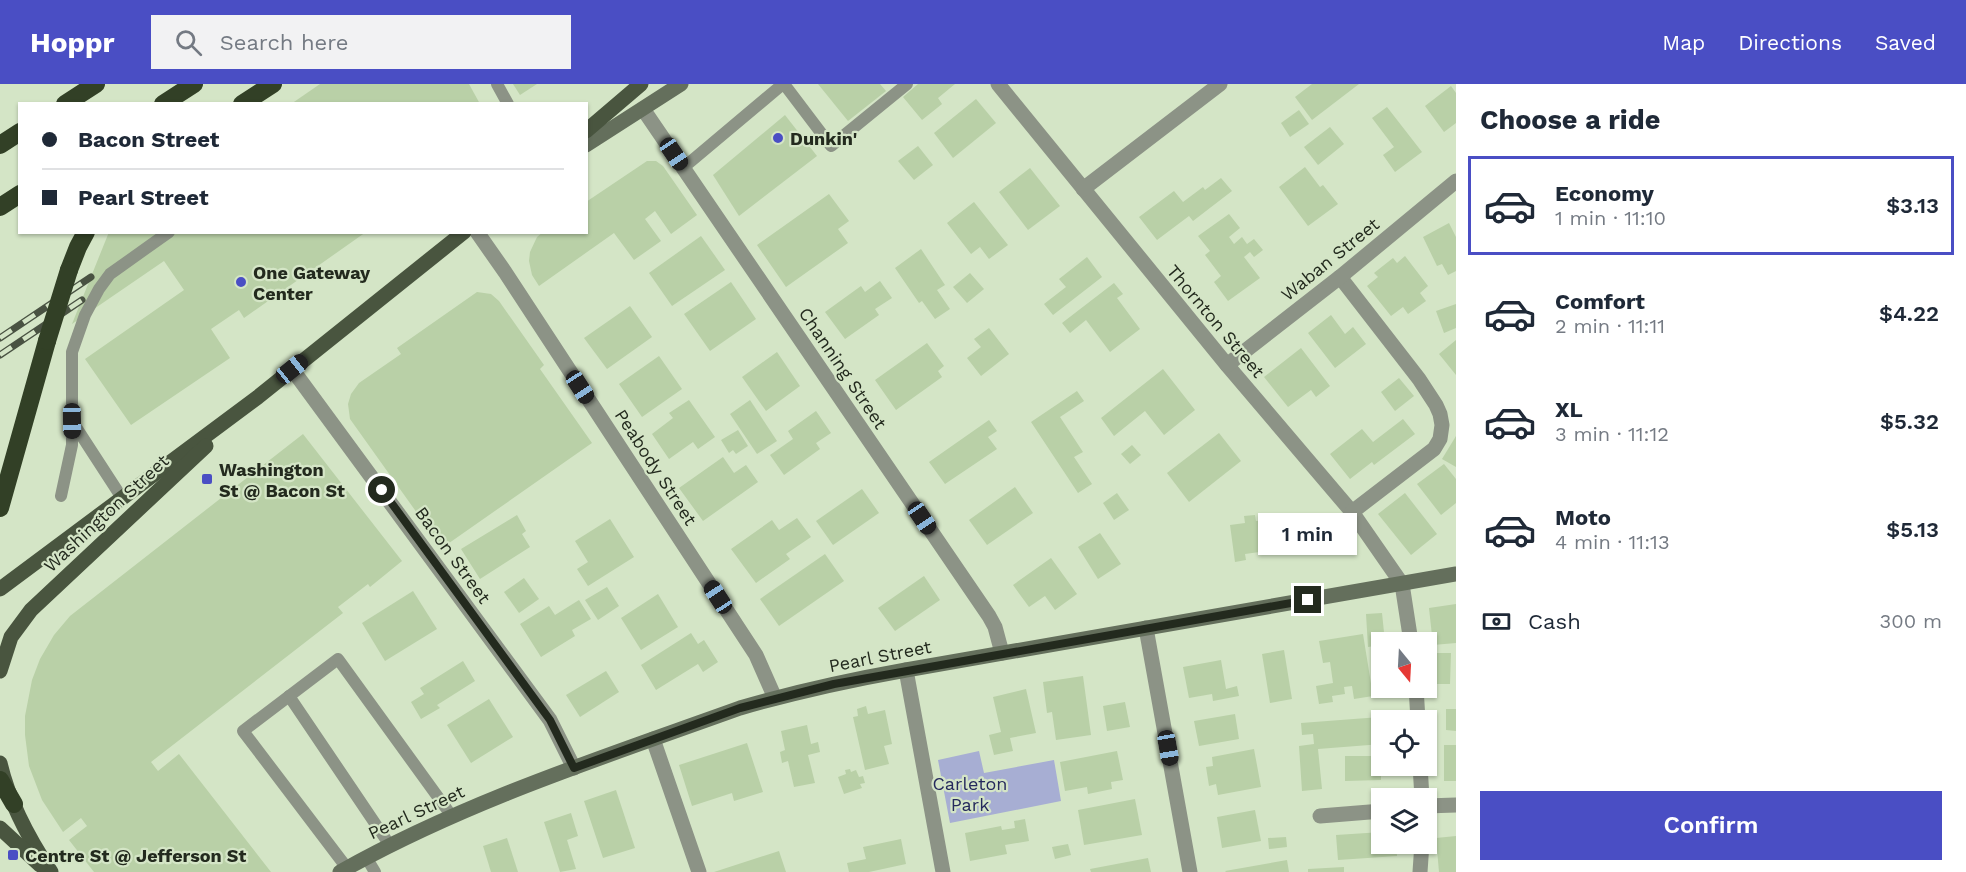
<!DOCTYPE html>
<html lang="en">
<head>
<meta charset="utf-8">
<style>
	:root { --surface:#fff; --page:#f2f2f3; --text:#1f2937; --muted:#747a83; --line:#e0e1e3; --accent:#4a4ec4 }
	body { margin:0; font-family:"Work Sans",sans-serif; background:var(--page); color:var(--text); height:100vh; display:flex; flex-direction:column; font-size:22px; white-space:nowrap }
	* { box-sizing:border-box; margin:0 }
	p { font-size:20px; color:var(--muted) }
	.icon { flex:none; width:33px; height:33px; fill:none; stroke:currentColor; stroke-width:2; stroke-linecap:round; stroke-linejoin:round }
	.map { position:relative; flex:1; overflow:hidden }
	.side { display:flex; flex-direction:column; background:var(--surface); width:510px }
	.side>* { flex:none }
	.top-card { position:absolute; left:18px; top:18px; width:570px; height:132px; border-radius:0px; box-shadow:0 2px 4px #0004; display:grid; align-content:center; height:132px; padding:0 24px; background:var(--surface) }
	.needle { width:39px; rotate:162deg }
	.buttons { position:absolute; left:1371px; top:548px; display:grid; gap:12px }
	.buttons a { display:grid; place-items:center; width:66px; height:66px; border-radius:0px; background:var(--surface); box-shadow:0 2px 4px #0004; font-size:30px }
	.end { position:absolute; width:27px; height:27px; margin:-14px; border:8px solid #232a1e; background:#fff; box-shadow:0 0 0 3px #fff }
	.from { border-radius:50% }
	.bubble { position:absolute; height:42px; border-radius:0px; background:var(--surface); box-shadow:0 2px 4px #0004; font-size:20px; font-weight:600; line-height:42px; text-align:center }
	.car { position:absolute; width:18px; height:36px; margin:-18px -9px; border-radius:8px; box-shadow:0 0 4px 2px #0007; background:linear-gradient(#222 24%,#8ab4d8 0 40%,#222 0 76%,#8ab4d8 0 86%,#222 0) }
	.top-card b { display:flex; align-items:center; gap:21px; height:57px; font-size:22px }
	.top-card b+b { border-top:2px solid var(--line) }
	.top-card i { width:15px; height:15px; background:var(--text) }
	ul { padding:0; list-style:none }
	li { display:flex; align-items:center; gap:18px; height:99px; margin:0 12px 9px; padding:0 12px; border:3px solid transparent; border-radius:0px }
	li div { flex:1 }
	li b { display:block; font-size:22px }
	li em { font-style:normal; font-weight:600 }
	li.on { border-color:var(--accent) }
	li>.icon { width:54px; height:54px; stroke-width:1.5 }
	h2 { padding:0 24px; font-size:27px; line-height:72px }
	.pay { display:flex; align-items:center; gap:15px; height:66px; padding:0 24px; font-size:22px }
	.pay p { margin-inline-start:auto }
	.primary-button { display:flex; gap:12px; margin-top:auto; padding:12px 24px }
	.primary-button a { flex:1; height:69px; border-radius:0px; background:var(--accent); color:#fff; font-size:24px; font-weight:600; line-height:69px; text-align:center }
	header { display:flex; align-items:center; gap:36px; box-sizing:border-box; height:84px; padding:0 30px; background:var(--accent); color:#fff }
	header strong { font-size:28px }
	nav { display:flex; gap:33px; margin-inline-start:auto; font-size:21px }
	.search { width:420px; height:54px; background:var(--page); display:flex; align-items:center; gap:15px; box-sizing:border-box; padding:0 21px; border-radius:0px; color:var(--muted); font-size:22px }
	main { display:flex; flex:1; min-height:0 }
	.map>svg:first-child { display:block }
	.green { fill:#a7aed3 }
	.building { fill:#b9d0a7 }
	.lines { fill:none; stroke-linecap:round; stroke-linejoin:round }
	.lane { stroke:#8c9386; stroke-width:12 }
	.street { stroke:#8c9386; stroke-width:15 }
	.secondary { stroke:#646f5c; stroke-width:15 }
	.primary { stroke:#49553f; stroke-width:15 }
	.highway { stroke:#324026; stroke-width:18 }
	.rail-casing { stroke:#495242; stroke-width:7 }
	.rail { stroke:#d4e5c6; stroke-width:4.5; stroke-dasharray:14; stroke-linecap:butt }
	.highway-bridge { stroke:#324026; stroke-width:18 }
	.route { stroke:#232a1e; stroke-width:8 }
	.poi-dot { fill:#4a4ec4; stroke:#d4e5c6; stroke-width:2 }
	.labels { text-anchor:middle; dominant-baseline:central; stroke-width:4.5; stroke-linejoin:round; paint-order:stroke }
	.poi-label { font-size:18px; font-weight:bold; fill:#232a1e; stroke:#d4e5c6; text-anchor:start }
	.street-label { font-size:18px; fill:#232a1e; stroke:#d4e5c6 }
	.park-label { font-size:18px; fill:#25295c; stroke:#d4e5c6 }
</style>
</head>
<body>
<header>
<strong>Hoppr</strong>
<div class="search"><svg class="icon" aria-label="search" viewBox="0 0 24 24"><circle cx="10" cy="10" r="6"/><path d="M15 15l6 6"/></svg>Search here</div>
<nav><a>Map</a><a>Directions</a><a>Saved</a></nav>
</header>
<main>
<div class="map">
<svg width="1456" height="788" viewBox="0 0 1456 788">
	<rect width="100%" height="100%" fill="#d4e5c6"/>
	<polygon class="green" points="979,667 984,689 1054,676 1061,717 950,739 938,676"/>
	<g class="building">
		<polygon points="320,0 469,0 480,20 291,20"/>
		<polygon points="513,0 537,0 520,11"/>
		<polygon points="818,0 880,0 886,7 848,37"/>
		<polygon points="918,0 955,0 938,14 942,20 922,36 903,13"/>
		<polygon points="1312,0 1359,0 1312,36 1295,13"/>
		<polygon points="1451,2 1456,9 1456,39 1444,48 1425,22"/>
		<polygon points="976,15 996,39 953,74 934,49"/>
		<polygon points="1387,23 1422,68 1395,88 1383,71 1394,63 1372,34"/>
		<polygon points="1299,26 1309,40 1290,53 1281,39"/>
		<polygon points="785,31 817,72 739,132 713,91"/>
		<polygon points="1330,43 1344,60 1318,81 1304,63"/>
		<polygon points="918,62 933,81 914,96 898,77"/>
		<polygon points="647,77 656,77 663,82 697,131 671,150 655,127 645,135 661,157 634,176 614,149 539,202 532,191 529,177 530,168 537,153 543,148 586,148 586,118"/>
		<polygon points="1305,83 1320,103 1323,101 1338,120 1308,142 1279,103"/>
		<polygon points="1030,84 1060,122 1028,146 999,108"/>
		<polygon points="1221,94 1232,107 1193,137 1189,132 1157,156 1139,133 1174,107 1183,118 1203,103 1205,106"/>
		<polygon points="829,110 849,137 838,145 848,159 786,203 757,161"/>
		<polygon points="974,118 1008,161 989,175 980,163 971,170 947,139"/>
		<polygon points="1229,130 1240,144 1229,153 1234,160 1242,153 1247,160 1254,155 1263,166 1254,173 1250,168 1244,173 1260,194 1228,217 1214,198 1221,192 1205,171 1210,167 1198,152"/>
		<polygon points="1449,139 1456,153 1456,187 1448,191 1442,180 1437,182 1423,153"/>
		<polygon points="109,148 366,148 244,234 239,226 211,245 230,274 131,341 85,275 184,206 164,177 72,240"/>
		<polygon points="701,152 725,186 672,222 649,189"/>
		<polygon points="921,165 945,201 937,206 950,225 935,235 922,217 919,219 895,184"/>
		<polygon points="1405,172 1428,202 1420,209 1426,217 1408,230 1403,223 1391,232 1367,202 1378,193 1374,189 1393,174 1397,179"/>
		<polygon points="1087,173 1102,193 1053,231 1044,220 1066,203 1059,195"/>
		<polygon points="970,189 984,205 967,219 953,203"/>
		<polygon points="880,197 892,214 875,225 879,231 845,255 825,228 861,202 865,208"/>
		<polygon points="731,198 756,235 710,267 684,230"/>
		<polygon points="1114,199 1123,210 1117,214 1140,245 1110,268 1086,236 1070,249 1062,239"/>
		<polygon points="477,208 491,210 499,217 544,281 540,285 592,359 442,464 350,335 348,320 351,310 359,299 401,270 397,264"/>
		<polygon points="1456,220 1456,244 1444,249 1436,227"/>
		<polygon points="630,222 652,253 607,285 584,254"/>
		<polygon points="1331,231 1345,250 1353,243 1366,260 1335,284 1308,249"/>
		<polygon points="989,244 1009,270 981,292 967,274 981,263 974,255"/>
		<polygon points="1456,256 1456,291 1439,270"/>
		<polygon points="927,259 944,282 938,287 942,293 896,326 875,296"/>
		<polygon points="1301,264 1330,302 1316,313 1311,306 1288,323 1264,293"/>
		<polygon points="777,268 800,302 766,327 742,293"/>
		<polygon points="659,272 682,305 642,333 619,300"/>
		<polygon points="1163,285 1195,326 1164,351 1145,327 1114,352 1101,334"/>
		<polygon points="1399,294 1414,312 1395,327 1381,308"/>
		<polygon points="1077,307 1084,317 1060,333 1083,368 1074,373 1092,400 1078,409 1031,338"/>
		<polygon points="689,316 715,353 698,365 693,358 669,375 652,350 673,334 669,329"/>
		<polygon points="750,316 777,357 757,370 730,330"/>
		<polygon points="816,327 831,349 816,359 820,365 784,391 770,371 793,355 788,347"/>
		<polygon points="1403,335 1415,350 1374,381 1372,378 1350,395 1330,370 1362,345 1373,358"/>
		<polygon points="989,336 997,347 988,353 997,365 945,400 929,378"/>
		<polygon points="738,346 748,362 736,370 733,366 729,369 721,356"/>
		<polygon points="1219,349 1241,377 1189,418 1167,389"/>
		<polygon points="303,350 402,477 370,503 368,500 338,523 343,529 151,678 158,687 179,670 271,788 94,788 69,756 87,742 81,734 63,748 42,716 29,682 25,651 25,632 32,596 40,575 54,551 70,532"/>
		<polygon points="1456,352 1456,383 1442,375"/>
		<polygon points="1132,361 1141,371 1130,380 1121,370"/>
		<polygon points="723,373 734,389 746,381 758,398 703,437 679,404"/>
		<polygon points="1444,380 1456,395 1456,419 1441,431 1417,400"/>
		<polygon points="1015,403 1033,429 987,461 969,436"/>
		<polygon points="862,405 879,429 833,461 816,437"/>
		<polygon points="1117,409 1129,426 1114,436 1103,419"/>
		<polygon points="1405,409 1437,450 1411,471 1378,430"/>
		<polygon points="517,431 526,447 522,450 530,463 480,495 461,465"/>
		<polygon points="1255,431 1256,437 1283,433 1288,464 1245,470 1246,476 1235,478 1230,441 1245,439 1244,432"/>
		<polygon points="797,434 811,453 786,470 790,475 756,499 731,465 772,436 779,446"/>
		<polygon points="610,435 634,473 588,502 577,485 588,478 575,457"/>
		<polygon points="1100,449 1121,480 1098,495 1078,463"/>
		<polygon points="825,470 844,497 779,542 760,515"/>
		<polygon points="1051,474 1077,510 1055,526 1045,512 1029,523 1013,501"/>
		<polygon points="924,492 940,516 895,547 878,524"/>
		<polygon points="524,494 539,515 519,529 504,508"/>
		<polygon points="607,503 619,522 598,536 585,516"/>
		<polygon points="413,507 437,545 385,577 362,539"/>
		<polygon points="658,510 678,543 641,566 621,534"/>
		<polygon points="579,516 591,535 572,546 575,552 541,573 520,540 549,522 555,531"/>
		<polygon points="1456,520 1456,559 1433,561 1429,524"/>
		<polygon points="1382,529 1385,558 1382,558 1382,561 1368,563 1366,530"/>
		<polygon points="691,549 698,560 704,556 718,578 703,588 698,580 656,606 641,581"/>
		<polygon points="1363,550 1373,612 1354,615 1352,602 1344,603 1345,610 1332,612 1333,618 1319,620 1316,602 1333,599 1330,578 1323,579 1319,557"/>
		<polygon points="1284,566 1292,615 1270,619 1262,570"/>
		<polygon points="1431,569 1451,569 1450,600 1431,600"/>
		<polygon points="1221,576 1226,605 1237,602 1239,612 1213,617 1212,610 1189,614 1183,583"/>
		<polygon points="463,577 475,597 437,621 440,624 421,635 411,618 424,610 420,604"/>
		<polygon points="606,587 619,608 580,633 566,611"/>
		<polygon points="1083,592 1091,651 1056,656 1052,628 1047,629 1043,598"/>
		<polygon points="1026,605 1036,649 1010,654 1013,667 994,671 989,651 1001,648 993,613"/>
		<polygon points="489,615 513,653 471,679 447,641"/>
		<polygon points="1125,618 1130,643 1107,647 1103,622"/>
		<polygon points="866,622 868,630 885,626 892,660 884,662 889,680 865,686 853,633 858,632 857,625"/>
		<polygon points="1446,625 1456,625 1456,647 1446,646"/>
		<polygon points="1235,630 1239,655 1199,662 1194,637"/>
		<polygon points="1380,633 1382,660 1318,665 1322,705 1302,707 1299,662 1314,660 1313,650 1302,651 1301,639"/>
		<polygon points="807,641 811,660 818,658 820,668 808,671 815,699 794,703 788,677 782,679 780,668 785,666 781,647"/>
		<polygon points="747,659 763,708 734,717 732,709 692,722 679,681"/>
		<rect x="1444" y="661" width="12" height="36"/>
		<polygon points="1254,665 1261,703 1218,711 1216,700 1209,702 1206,683 1213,682 1212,673"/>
		<polygon points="1117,667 1123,696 1111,698 1112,705 1088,710 1087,703 1065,707 1060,678"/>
		<polygon points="1345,672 1381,672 1381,696 1345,697"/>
		<polygon points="850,685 851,688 856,686 859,693 863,692 865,699 860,700 862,704 844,710 838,693 846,690 845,686"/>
		<polygon points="616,706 635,764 603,774 584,717"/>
		<polygon points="1135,715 1142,751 1084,761 1078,726"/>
		<polygon points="1255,726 1261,757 1222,764 1217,733"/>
		<polygon points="571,729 578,752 567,756 576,785 560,788 544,738"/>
		<polygon points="1025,735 1029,757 1005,761 1007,770 970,777 965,749 1001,742 1002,746 1015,744 1014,737"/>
		<polygon points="1382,748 1382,759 1396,759 1397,772 1338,776 1336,751"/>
		<polygon points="1456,752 1456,788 1439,788 1436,754"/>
		<polygon points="1286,753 1287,763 1269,765 1268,754"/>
		<polygon points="507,754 518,788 491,788 483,762"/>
		<polygon points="901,755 906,780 869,788 849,788 847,779 866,775 863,763"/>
		<polygon points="1068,760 1071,771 1055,775 1052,763"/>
		<polygon points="779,767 786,788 714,788"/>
		<polygon points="1148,774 1151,788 1091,788 1090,785"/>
		<polygon points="1287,776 1289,788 1226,788 1225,787"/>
		<polygon points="1344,783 1344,788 1308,788 1308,785"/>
	</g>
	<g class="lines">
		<g class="lane">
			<polyline points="497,0 508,20"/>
			<polyline points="784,0 831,62 907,0"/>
			<polyline points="683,84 783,0"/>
			<polyline points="72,337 122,414"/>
			<polyline points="61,412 72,361 72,268 85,231 99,205 110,190 169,148"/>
			<polyline points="289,612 389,760"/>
			<polyline points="366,773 375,788"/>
			<polyline points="347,784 243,647 338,575 451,731"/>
		</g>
		<g class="street">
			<polyline points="998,0 1227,281 1352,428 1402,500 1411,558"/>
			<polyline points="643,25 989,532 995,543 1002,569"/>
			<polyline points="1083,105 1220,0"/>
			<polyline points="477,148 505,188 756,571 775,614"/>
			<polyline points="1340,193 1419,295 1436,321 1440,330 1442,341 1440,355 1434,365 1352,428"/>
			<polyline points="1227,281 1340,193 1456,97"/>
			<polyline points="292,285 550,636 574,684"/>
			<polyline points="1146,544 1190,788"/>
			<polyline points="906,586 943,788"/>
			<polyline points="1416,603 1418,636"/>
			<polyline points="653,655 699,788"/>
			<polyline points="1420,681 1422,714"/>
			<polyline points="1426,722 1456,721"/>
			<polyline points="1320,732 1382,727"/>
			<polyline points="1420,788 1422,759"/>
		</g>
		<g class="secondary">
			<polyline points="586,61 681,0"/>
			<path d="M 340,788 C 466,717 604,673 740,624 C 795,608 850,596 906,586 L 1456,490"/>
		</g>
		<g class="primary">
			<polyline points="586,47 641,0"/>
			<polyline points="0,505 258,313 464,148"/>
			<polyline points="0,587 11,553 31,526 206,362"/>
			<path d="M 0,679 C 9,718 29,755 51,788"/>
			<polyline points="0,744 40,781"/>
		</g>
		<g class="highway">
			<polyline points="65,20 96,0"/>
			<polyline points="163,20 194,0"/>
			<polyline points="242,20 273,0"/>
			<polyline points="0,61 20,48"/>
			<polyline points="0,123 20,110"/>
			<polyline points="69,186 78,163 86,148"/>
			<polyline points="0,424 47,257"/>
			<polyline points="0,696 14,720"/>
		</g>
		<defs>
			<g id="rail">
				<polyline points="0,254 91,193"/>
				<polyline points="0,271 82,216"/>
			</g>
		</defs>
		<use href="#rail" class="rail-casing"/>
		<use href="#rail" class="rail"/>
		<polyline class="highway-bridge" points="47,257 69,186"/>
	</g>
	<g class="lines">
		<polyline class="route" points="382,406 550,636 574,684 740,624 834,600 1308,516"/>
	</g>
	<g class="poi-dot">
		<circle cx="778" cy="54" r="6"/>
		<circle cx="241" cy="198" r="6"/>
		<rect x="201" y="389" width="12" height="12" rx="3"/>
		<rect x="7" y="765" width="12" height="12" rx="3"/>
	</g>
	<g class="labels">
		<g class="poi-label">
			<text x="790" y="54">Dunkin'</text>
			<text x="253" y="188">One Gateway<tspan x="253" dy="21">Center</tspan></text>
			<text x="219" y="385">Washington<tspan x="219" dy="21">St @ Bacon St</tspan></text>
			<text x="25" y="771">Centre St @ Jefferson St</text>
		</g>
		<g class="street-label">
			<text transform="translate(1330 175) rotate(-39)">Waban Street</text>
			<text transform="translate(1216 237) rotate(50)">Thornton Street</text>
			<text transform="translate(843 284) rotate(56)">Channing Street</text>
			<text transform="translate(656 383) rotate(57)">Peabody Street</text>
			<text transform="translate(106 429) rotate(-43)">Washington Street</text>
			<text transform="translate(453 471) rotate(54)">Bacon Street</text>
			<text transform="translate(880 572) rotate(-11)">Pearl Street</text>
			<text transform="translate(416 728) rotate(-25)">Pearl Street</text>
		</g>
		<g class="park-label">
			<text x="970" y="699">Carleton<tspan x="970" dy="21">Park</tspan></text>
		</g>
	</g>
</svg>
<div class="buttons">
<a><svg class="needle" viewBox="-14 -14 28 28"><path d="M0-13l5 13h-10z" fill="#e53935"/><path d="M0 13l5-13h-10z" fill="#747a83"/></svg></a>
<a><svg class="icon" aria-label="locate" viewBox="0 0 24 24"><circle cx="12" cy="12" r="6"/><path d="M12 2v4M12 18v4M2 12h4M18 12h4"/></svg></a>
<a><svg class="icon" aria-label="layers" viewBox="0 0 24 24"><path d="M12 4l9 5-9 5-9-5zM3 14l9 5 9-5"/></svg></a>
</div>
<i class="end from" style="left:382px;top:406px"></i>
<i class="end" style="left:1308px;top:516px"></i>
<div class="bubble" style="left:1258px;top:429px;width:99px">1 min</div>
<i class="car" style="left:674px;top:70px;rotate:146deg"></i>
<i class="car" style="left:292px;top:285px;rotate:51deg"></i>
<i class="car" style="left:580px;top:303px;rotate:147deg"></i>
<i class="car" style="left:72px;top:337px;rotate:179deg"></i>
<i class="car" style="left:922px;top:434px;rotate:146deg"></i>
<i class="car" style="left:718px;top:513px;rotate:327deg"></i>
<i class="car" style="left:1168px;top:664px;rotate:170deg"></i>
<div class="top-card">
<b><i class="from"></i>Bacon Street</b>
<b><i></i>Pearl Street</b>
</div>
</div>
<section class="side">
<h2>Choose a ride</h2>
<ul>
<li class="on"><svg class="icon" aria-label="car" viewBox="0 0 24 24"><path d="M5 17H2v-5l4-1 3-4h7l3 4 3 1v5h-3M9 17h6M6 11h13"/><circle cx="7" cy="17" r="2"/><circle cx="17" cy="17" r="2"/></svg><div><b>Economy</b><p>1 min · 11:10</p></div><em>$3.13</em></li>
<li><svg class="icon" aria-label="car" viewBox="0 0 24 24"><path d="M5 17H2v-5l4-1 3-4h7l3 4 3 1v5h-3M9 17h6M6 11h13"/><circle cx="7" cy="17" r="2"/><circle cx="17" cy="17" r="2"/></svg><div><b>Comfort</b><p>2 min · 11:11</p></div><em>$4.22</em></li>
<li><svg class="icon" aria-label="car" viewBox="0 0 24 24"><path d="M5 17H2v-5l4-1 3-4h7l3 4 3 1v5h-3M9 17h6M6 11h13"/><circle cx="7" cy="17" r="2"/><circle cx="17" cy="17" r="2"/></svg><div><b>XL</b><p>3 min · 11:12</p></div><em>$5.32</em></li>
<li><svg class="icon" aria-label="car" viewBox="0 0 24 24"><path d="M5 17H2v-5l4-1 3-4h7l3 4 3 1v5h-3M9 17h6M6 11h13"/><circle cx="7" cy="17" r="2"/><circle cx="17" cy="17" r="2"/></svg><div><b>Moto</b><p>4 min · 11:13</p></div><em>$5.13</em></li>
</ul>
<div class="pay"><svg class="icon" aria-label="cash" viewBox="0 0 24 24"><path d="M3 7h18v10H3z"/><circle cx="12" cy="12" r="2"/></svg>Cash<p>300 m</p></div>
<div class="primary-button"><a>Confirm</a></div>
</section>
</main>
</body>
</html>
